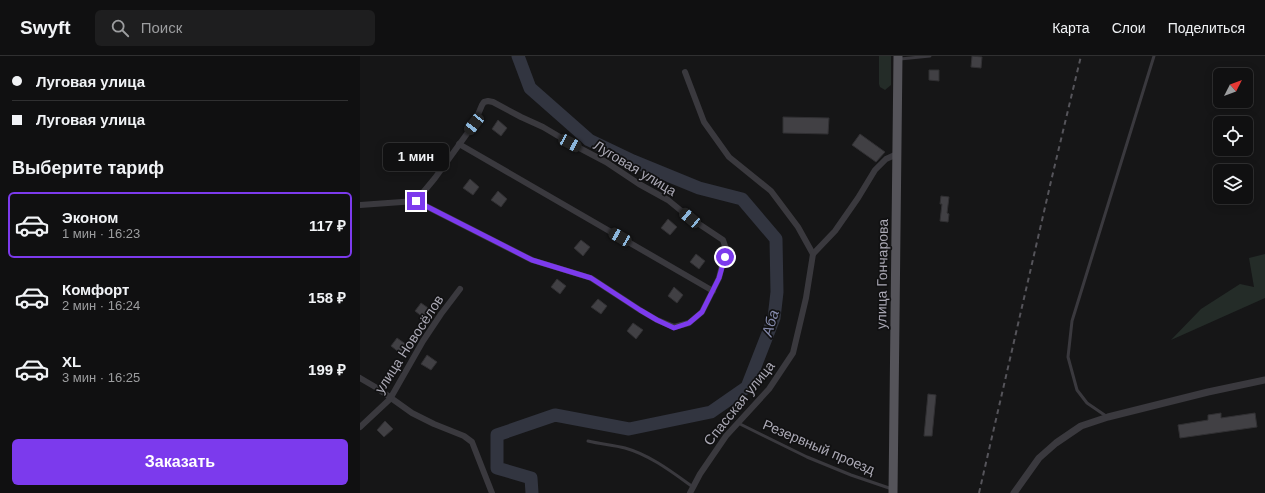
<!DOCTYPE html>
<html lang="ru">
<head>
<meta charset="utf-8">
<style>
	:root { --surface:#101011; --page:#1e1e1f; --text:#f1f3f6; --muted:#9c9d9f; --line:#303031; --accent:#7c3aed }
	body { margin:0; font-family:Helvetica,sans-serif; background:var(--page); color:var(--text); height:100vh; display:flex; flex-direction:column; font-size:15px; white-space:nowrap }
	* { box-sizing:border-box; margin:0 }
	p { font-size:13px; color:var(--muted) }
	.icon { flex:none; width:22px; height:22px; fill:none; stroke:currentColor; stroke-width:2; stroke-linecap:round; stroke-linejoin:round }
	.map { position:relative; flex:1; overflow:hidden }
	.panel { display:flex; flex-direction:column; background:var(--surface); width:360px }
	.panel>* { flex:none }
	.banner { display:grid; align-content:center; height:88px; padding:0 12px; background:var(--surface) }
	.needle { width:26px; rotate:48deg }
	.controls { position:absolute; left:853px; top:12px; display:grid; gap:8px }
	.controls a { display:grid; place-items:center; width:40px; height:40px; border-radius:6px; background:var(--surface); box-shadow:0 2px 10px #0003,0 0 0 1px var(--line); font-size:20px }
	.end { position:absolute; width:18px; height:18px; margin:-9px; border:5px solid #7c3aed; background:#fff; box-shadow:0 0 0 2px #fff }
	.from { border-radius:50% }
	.bubble { position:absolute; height:28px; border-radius:6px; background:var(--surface); box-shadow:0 2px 10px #0003,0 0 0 1px var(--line); font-size:13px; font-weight:600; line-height:28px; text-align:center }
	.car { position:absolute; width:12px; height:24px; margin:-12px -6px; border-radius:5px; box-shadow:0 0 3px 1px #0007; background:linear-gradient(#222 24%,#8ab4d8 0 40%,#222 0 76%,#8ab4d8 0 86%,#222 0) }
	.banner b { display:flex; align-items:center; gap:14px; height:38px; font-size:15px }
	.banner b+b { border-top:1px solid var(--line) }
	.banner i { width:10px; height:10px; background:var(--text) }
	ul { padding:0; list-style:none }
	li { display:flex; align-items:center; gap:12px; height:66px; margin:0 8px 6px; padding:0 4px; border:2px solid transparent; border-radius:6px }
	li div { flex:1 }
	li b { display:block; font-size:15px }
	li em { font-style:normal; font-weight:600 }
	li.active { border-color:var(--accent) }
	li>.icon { width:36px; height:36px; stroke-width:1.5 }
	h2 { padding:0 12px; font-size:18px; line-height:48px }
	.action { display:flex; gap:8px; margin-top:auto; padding:8px 12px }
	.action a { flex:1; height:46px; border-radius:6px; background:var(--accent); color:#fff; font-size:16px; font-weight:600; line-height:46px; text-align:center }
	header { display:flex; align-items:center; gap:24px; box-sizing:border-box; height:56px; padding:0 20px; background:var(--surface); border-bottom:1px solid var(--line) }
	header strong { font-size:19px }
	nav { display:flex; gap:22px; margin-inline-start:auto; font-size:14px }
	.search { width:280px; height:36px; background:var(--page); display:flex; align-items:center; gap:10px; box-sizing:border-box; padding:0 14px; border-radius:6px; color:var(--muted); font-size:15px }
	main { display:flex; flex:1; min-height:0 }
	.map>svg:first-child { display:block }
	.green { fill:#242c28 }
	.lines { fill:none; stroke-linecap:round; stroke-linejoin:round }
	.river { stroke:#323540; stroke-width:13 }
	.building { fill:#414044; stroke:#313033 }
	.service { stroke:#3a393e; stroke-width:3 }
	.minor { stroke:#3a393e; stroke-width:6 }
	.tertiary { stroke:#3a393e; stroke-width:7 }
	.primary { stroke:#55545a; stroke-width:9 }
	.rail { stroke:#55545a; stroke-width:2; stroke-dasharray:5 4; stroke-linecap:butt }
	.route { stroke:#7c3aed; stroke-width:5 }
	.labels { text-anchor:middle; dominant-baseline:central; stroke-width:3.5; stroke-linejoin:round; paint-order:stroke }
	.street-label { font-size:14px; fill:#aba9b5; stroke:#111112 }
	.water-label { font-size:15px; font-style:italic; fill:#858aac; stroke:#111112 }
</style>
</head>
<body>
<header>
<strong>Swyft</strong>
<div class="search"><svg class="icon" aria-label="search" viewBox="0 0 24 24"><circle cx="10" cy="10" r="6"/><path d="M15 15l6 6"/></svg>Поиск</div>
<nav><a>Карта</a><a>Слои</a><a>Поделиться</a></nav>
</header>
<main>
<section class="panel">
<div class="banner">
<b><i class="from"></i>Луговая улица</b>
<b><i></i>Луговая улица</b>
</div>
<h2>Выберите тариф</h2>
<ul>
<li class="active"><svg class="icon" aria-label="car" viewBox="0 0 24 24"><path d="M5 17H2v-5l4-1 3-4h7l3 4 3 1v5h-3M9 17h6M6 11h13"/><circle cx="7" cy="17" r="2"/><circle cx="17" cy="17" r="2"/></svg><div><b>Эконом</b><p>1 мин · 16:23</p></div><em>117 ₽</em></li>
<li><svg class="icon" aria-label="car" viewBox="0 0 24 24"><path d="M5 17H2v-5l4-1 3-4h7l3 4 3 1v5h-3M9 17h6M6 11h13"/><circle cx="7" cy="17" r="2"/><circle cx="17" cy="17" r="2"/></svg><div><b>Комфорт</b><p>2 мин · 16:24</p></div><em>158 ₽</em></li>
<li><svg class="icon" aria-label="car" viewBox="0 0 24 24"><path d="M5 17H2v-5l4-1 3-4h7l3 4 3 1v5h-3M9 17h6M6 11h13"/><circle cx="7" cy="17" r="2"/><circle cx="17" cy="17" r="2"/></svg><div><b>XL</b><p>3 мин · 16:25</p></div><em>199 ₽</em></li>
</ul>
<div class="action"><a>Заказать</a></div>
</section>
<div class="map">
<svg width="905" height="437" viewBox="0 0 905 437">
	<rect width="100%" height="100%" fill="#161617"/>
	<g class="green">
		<polygon points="519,0 531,0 531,29 525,34 520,31 519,28"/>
		<polygon points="905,195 905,242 811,284 841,253 880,228 894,231 889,202 905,198"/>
	</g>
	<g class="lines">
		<polyline class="river" points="158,0 170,32 229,84 273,105 339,132 382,143 416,183 417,236 414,262 387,331 351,356 269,373 195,359 137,379 137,412 171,422 172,437"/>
	</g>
	<g class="building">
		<polygon points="612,0 622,1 621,12 611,11"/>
		<polygon points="569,14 579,14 579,25 569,24"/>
		<polygon points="423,61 469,62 468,78 423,77"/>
		<polygon points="138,64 147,72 141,80 132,73"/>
		<polygon points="500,78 525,96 516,106 492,89"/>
		<polygon points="110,123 119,131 113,139 103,132"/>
		<polygon points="138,135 147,143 141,151 131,144"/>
		<polygon points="581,140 589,141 587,157 589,158 588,166 580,165 582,148 580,148"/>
		<polygon points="308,163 317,171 310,179 301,172"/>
		<polygon points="221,184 230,191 223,200 214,192"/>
		<polygon points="336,198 345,205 339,213 330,206"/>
		<polygon points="197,223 206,230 200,238 191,231"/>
		<polygon points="314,231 323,239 317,247 308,240"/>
		<polygon points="238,243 247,250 241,258 231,251"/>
		<polygon points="61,247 71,254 64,262 55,255"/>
		<polygon points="273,267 283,274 276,283 267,275"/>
		<polygon points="37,282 47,289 40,297 31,290"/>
		<polygon points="67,299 77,306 71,314 61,308"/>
		<polygon points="568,338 576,339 572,380 564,380"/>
		<polygon points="861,357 861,362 895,357 897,371 820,382 818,369 848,364 848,359"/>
		<polygon points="25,365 33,373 24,381 17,374"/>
	</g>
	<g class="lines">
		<g class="service">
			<polyline points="540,3 570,0"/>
			<polyline points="746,360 727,347 717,334 708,301 712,265 794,0"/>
			<polyline points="378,367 447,401 491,419 532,433"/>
			<path d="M 228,385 C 240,388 253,389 265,392 C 290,399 312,416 333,431"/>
		</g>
		<g class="minor">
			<polyline points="325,16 344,66 369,101 411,135 438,171 453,198"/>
			<polygon points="128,45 133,46 161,61 183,71 210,87 246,106 279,128 308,144 330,162 363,184 366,193 359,222 342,256 329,267 314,271 297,264 280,254 231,222 172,204 56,145 75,122 114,68 122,49 124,46"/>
			<polyline points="99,88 353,235"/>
			<polyline points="0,149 56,145"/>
			<polyline points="0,322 17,332 52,357 74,368 104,380 112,386 132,437"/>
			<polyline points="0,371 30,343 63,285 81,258 100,233"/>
			<polyline points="330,437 340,418 366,380 409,333 433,297 446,242 453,198 475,175 498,142 515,114 526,103 537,98"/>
		</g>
		<polyline class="tertiary" points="654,437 679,402 696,387 721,370 748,361 848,336 905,324"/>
		<polyline class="primary" points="533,437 538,0"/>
		<polyline class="rail" points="619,437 692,121 721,0"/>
	</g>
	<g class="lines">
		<polyline class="route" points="56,145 172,204 231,222 280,254 297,264 314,272 329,267 342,256 359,222 365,201"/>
	</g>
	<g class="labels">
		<g class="street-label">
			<text transform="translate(275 112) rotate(31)">Луговая улица</text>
			<text transform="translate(522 218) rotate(-89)">улица Гончарова</text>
			<text transform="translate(49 288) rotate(-57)">улица Новосёлов</text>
			<text transform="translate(379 347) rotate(-51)">Спасская улица</text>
			<text transform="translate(459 391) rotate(23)">Резервный проезд</text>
		</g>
		<g class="water-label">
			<text transform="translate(410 267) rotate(-74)">Аба</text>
		</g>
	</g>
</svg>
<div class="controls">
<a><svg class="needle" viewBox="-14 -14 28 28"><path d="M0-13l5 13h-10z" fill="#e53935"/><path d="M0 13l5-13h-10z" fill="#9c9d9f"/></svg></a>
<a><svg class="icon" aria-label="locate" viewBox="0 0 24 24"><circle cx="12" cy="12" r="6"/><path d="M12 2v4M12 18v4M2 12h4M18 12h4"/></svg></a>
<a><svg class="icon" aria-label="layers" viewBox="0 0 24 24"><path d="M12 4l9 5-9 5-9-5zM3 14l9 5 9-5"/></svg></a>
</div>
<i class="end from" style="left:365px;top:201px"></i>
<i class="end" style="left:56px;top:145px"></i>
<div class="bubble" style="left:23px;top:87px;width:66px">1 мин</div>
<i class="car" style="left:114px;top:68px;rotate:218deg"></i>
<i class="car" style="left:210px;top:87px;rotate:118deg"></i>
<i class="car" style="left:330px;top:162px;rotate:310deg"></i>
<i class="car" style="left:260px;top:181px;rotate:300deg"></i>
</div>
</main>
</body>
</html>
